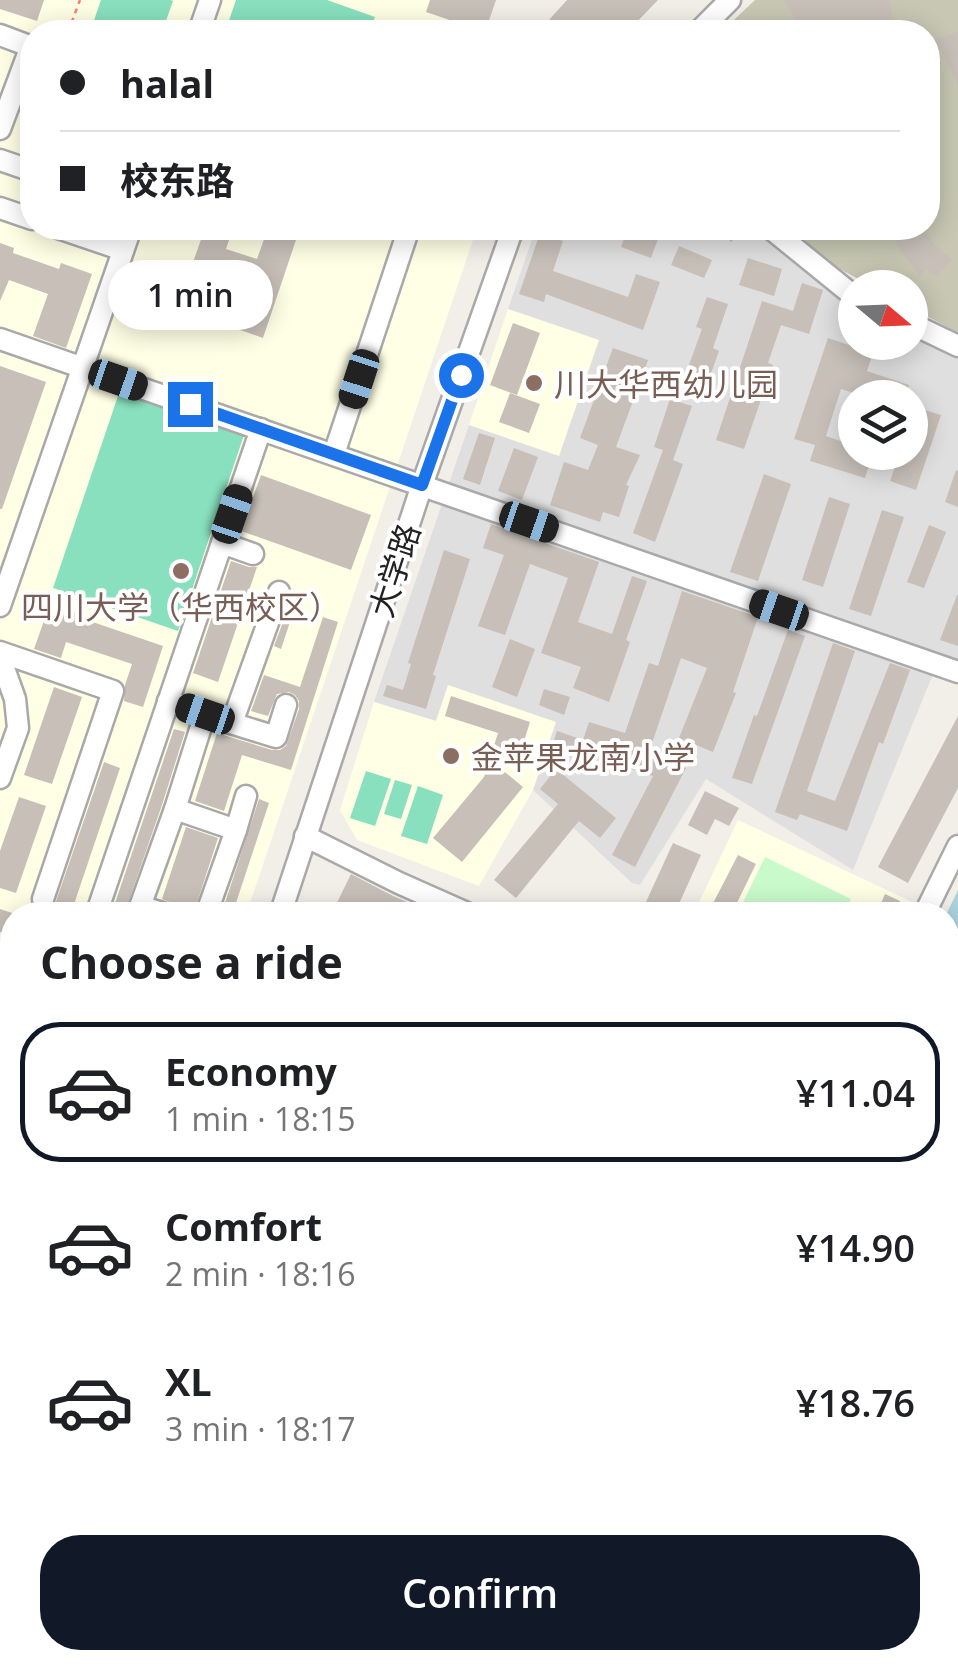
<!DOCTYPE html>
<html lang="en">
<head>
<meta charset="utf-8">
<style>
	:root { --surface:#fff; --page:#f6f6f6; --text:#202124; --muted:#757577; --line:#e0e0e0; --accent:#111827 }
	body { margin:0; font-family:"Open Sans","Noto Sans SC",sans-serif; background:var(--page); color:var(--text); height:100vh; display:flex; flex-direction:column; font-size:38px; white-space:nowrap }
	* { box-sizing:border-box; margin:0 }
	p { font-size:32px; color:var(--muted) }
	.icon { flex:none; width:55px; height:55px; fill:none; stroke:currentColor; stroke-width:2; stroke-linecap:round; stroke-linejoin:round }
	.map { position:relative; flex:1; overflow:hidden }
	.drawer { position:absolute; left:0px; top:902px; width:960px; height:768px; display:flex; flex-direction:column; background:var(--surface); border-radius:40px 40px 0 0; box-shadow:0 5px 25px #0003 }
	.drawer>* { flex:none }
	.hud { position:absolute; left:20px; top:20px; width:920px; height:220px; border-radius:40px; box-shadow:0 5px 25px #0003; display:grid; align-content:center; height:220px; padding:0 40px; background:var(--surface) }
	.needle { width:65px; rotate:109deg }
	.controls { position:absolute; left:838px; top:270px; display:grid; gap:20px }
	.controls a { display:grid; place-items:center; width:90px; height:90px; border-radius:50%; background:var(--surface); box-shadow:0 5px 25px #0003; font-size:50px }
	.end { position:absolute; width:45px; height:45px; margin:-22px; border:12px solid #1a73e8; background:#fff; box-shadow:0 0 0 5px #fff }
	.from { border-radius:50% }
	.bubble { position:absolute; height:70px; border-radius:35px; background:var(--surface); box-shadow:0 5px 25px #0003; font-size:32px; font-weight:600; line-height:70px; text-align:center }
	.car { position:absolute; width:30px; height:60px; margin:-30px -15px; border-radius:12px; box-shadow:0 0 8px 2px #0007; background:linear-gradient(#222 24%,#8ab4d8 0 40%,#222 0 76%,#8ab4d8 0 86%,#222 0) }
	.hud b { display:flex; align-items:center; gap:35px; height:95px; font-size:38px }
	.hud b+b { border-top:2px solid var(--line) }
	.hud i { width:25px; height:25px; background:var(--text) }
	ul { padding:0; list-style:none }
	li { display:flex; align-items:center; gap:30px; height:140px; margin:0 20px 15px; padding:0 20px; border:5px solid transparent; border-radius:40px }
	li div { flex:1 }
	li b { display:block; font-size:38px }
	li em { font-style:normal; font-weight:600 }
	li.on { border-color:var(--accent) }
	li>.icon { width:90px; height:90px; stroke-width:1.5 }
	h2 { padding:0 40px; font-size:45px; line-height:120px }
	.cta { display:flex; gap:20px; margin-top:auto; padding:20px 40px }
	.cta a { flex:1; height:115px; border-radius:40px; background:var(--accent); color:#fff; font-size:40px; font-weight:600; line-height:115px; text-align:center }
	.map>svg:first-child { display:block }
	.residential { fill:#e0dfdf; fill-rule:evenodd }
	.education { fill:#ffffe5 }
	.construction { fill:#c7c7b4 }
	.park { fill:#c8facc }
	.pitch { fill:#88e0be }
	.parking { fill:#e2e2e2 }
	.water { fill:#aad3df }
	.building { fill:#c7bfb8; fill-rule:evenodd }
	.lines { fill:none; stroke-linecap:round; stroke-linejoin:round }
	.major-tunnel { stroke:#c8c6c1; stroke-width:25; stroke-dasharray:25 12; stroke-linecap:butt }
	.minor-casing { stroke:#a9a9a9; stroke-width:25 }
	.major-casing { stroke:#a06b00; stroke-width:30 }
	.path { stroke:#fa8072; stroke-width:2.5; stroke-dasharray:5 5; stroke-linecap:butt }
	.minor { stroke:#fff; stroke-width:20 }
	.major { stroke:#fcd6a4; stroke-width:25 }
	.route { stroke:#1a73e8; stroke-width:12 }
	.education-dot { fill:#8d6e63; stroke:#fff; stroke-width:4 }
	.labels { text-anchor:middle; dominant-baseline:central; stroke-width:8; stroke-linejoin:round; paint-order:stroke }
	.education-label { font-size:32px; fill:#785e54; stroke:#fff; text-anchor:start }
	.street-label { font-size:32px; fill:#222; stroke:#fff }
</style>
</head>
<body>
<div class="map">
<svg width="958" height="1669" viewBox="0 0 958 1669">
	<rect width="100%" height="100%" fill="#f2efe9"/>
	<g class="residential">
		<path d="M 536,228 L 757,228 L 855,305 L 855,342 L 910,342 L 910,331 L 958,354 L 958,663 L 940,657 L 853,870 L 706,779 L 640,885 L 632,883 L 533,790 L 555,722 L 449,686 L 436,721 L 374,702 L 469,425 L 559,455 L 598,340 L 508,309 ZM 855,398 L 910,398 L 910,452 L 855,452 Z"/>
		<polygon points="12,1472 12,1647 0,1636 0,1476"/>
	</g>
	<g class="education">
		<polygon points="0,0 492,0 480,32 32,32 32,228 477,228 246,915 12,915 12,943 0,939"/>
		<polygon points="508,309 599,340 559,456 469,425"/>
		<polygon points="448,685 556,722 533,790 479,886 357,840 340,810 374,702 436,721"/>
		<polygon points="738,820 910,901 904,915 693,915"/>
	</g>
	<g class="construction">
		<polygon points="755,0 958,0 958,333 910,307 910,288 874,287 826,262 787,228 928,228 928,32 721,32"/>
		<polygon points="336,1658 361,1658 372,1669 325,1669"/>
	</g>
	<g class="park">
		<polygon points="765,857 851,899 843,915 737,915"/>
		<polygon points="958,1171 958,1316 948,1341 948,1193"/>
	</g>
	<g class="pitch">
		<polygon points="101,0 171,0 173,1 162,32 90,32"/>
		<polygon points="236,0 327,0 375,17 370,32 225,32"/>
		<polygon points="119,393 244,435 178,631 53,588"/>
		<polygon points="366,771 391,779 375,826 350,818"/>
		<polygon points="395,780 412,785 401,819 384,814"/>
		<polygon points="418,786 443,795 427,844 401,836"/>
	</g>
	<polygon class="parking" points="167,1658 256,1658 246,1669 167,1669 161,1664"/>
	<g class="water">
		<polygon points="958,890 958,1171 948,1192 948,915 946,915"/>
		<polygon points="659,1658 761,1658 756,1669 655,1669"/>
	</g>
	<g class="building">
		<polygon points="0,0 44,0 37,21 0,9"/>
		<polygon points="430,0 496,0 485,32 426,12"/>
		<polygon points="567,0 658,0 627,32 560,32 548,21"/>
		<polygon points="784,0 890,0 895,32 803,32"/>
		<polygon points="958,31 958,85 936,40"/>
		<path d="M 205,228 L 233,228 L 226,249 L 257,259 L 268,228 L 300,228 L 263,338 L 177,308 ZM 215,276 L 246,286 L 236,315 L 205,305 Z"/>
		<polygon points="628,228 662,228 651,258 621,247"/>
		<polygon points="718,228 746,228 731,242"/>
		<polygon points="888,228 923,228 934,244 952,259 937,277 926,269 920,276 900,250"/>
		<polygon points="540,233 563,241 553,271 628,297 636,274 660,282 643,330 546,294 544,302 519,294"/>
		<polygon points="0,243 14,248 13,253 59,269 61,263 92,274 66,348 33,336 48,294 9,280 0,301"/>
		<polygon points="679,246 712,260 704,278 671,265"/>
		<polygon points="748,258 782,269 774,296 739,285"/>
		<polygon points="802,283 823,290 809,334 781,325 768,363 773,365 744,449 716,440 762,301 793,311"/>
		<polygon points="707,297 728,304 713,348 719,351 707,384 685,376 702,329 696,327"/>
		<polygon points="513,323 540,333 517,395 490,385"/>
		<polygon points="828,338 873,353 867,371 909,385 905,398 860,398 860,395 841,389 826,436 855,446 855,452 873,452 865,478 810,461 815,445 794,439"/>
		<polygon points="613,348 648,360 616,447 640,455 626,485 629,486 619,517 603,512 600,522 550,505 564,462 588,470 598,445 580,438"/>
		<polygon points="0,366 46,382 2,509 0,509"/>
		<polygon points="510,393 540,404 529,433 499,422"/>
		<polygon points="670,399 692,406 673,460 683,464 655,542 633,533 663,450 654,447"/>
		<polygon points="915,407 941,415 916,490 890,481 900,452 910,452 910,421"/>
		<polygon points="479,433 495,438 480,485 463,479"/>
		<polygon points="514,448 538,457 522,500 498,491"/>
		<polygon points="956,470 958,471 958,507 945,502"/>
		<polygon points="764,474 791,484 758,581 730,572"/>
		<polygon points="261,475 371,515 351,570 241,531"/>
		<polygon points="829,497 850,504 823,587 802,580"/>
		<polygon points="882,510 904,517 871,616 849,609"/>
		<polygon points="491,524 599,562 578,622 612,634 632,576 647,581 626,640 630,642 609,702 573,688 581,667 541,653 568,578 530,564 505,635 478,626 504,555 483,548"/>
		<polygon points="929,525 946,532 924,588 907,582"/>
		<polygon points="444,550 470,559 433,675 436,676 426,709 383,696 387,685 403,690 411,664 408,663"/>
		<polygon points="231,561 249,567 257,567 218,682 193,673"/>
		<polygon points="682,591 758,617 733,692 736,693 713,752 679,738 707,668 681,658 650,749 686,768 635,867 612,855 653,776 553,743 557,731 583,740 589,722 625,733 649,663 658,666"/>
		<polygon points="957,595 958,595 958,646 940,640"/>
		<polygon points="50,604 77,613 75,616 163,646 143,707 124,701 125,685 132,664 66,642 61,658 34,649"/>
		<polygon points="286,614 292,616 281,649 274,646"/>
		<polygon points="323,617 338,622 291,770 242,755 224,811 195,801 217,733 272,750 280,750 286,746 299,709 299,701 295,695 289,692 277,694 268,716 251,711 264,675 300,687"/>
		<polygon points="788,630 805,636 752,784 732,778 754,715 757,716"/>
		<polygon points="510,639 535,649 517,697 492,687"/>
		<polygon points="833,643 855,651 807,791 835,801 890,663 910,670 883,744 879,742 847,831 800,814 797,820 775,812"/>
		<polygon points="54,687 82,697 52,784 24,775"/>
		<polygon points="544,689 570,697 564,715 539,705"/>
		<polygon points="451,696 530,722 520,754 506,750 500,768 523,787 462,862 433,838 484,777 498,733 445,716"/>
		<polygon points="958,716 958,788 908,883 878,867"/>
		<polygon points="174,729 185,732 162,805 124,915 111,915"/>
		<polygon points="104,762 120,768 71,913 54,907"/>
		<polygon points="556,769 616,818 600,838 579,821 516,898 494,880 558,804 540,789"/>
		<polygon points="705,791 739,808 729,826 715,819 707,835 688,825"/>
		<polygon points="19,797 46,806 16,893 0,888 0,851"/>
		<polygon points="259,799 269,803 232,915 221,915"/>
		<polygon points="186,827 218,838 193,915 181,914 177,905 162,899"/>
		<polygon points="673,843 701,855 674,915 640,915"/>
		<polygon points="738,855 756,864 731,915 707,915"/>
		<polygon points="351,874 393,896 437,915 371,915 363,911 361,915 331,915"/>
		<polygon points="885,894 900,901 894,915 876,915"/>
		<polygon points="0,909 12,913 12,936 0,932"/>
		<polygon points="10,1020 12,1021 12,1058 0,1054"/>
		<polygon points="10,1061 12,1062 12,1114 9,1126 0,1123 0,1093"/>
		<polygon points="12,1161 12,1192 0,1208 0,1177"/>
		<polygon points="0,1231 12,1244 12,1302 0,1289"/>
		<polygon points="0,1345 12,1348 12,1374 0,1371"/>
		<polygon points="12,1476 12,1565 0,1554 0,1481 3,1478"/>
		<polygon points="957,1512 958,1512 958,1580 948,1576 948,1537"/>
		<polygon points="0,1585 12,1597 12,1640 0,1629"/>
		<polygon points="31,1658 150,1658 162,1669 44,1669"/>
		<polygon points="444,1658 489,1658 486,1669 440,1669"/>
	</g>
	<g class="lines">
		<polyline class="major-tunnel" points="837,1660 839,1658"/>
		<defs>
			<g id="minor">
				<polyline points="199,32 210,0"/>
				<polyline points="698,32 730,0"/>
				<polyline points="0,35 32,47"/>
				<polyline points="0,129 31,46"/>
				<polyline points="0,160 32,171"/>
				<polyline points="0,208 32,219"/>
				<polyline points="58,228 123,250"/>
				<polyline points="770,228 855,297"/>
				<polyline points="910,323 958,346"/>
				<polyline points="0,339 958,672"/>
				<polyline points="334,454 409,228"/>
				<polyline points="222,543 261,429"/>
				<polyline points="0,606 131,228"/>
				<polyline points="0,652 113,691 43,899"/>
				<polyline points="0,657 15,699 18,728 0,778"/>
				<polyline points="221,720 276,737 286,705"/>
				<polyline points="232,723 279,592"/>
				<polyline points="175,809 236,830 246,796"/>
				<polyline points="305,836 399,883 471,915"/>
				<polyline points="140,906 168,915"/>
				<polyline points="96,915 222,543 253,554"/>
				<polyline points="137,915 175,809 205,714 168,701"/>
				<polyline points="206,915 236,830"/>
				<polyline points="280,915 422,485 513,228"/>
				<polyline points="924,915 958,846"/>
				<polyline points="0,967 12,971"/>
				<polyline points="0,1450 12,1436"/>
				<polyline points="0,1651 20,1669"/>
				<polyline points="292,1669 302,1658"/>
				<polyline points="608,1669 611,1658"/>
			</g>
			<g id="major">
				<polyline points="948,1359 958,1334"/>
				<polyline points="0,1396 12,1399"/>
				<polyline points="948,1397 958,1371"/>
				<polyline points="0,1426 12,1429"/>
				<polyline points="948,1433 958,1406"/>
				<polyline points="948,1471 958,1443"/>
				<polyline points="948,1633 958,1637"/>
				<polyline points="928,1658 958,1669"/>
				<polyline points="814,1669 820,1658"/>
				<polyline points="847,1669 849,1666"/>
				<polyline points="867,1669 873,1658"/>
			</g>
		</defs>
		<use href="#minor" class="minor-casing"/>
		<use href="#major" class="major-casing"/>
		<g class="path">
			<polyline points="68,32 80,0"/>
			<polyline points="948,1233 958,1208"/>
			<polyline points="778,1669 796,1663"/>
		</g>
		<use href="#minor" class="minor"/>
		<use href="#major" class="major"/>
	</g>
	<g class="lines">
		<polyline class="route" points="190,404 422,485 461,375"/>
	</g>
	<g class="education-dot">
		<circle cx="534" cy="383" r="10"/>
		<circle cx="181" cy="571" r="10"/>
		<circle cx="451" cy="756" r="10"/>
	</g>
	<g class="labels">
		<g class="education-label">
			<text x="554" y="383">川大华西幼儿园</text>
			<text x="181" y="606" text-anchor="middle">四川大学（华西校区）</text>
			<text x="471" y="756">金苹果龙南小学</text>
		</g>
		<g class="street-label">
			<text transform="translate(394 570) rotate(-72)">大学路</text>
		</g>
	</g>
</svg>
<div class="controls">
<a><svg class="needle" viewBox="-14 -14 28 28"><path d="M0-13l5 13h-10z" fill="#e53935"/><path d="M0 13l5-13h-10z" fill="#757577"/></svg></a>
<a><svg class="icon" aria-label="layers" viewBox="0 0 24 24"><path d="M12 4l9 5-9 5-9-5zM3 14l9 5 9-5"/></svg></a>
</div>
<i class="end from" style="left:461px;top:375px"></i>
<i class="end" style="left:190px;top:404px"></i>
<div class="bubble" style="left:108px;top:260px;width:165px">1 min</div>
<i class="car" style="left:359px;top:379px;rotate:198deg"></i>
<i class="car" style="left:118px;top:380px;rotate:109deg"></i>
<i class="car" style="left:232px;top:514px;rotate:19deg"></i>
<i class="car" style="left:529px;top:522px;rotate:109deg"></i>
<i class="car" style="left:779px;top:610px;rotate:289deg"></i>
<i class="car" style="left:205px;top:714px;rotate:289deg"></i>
<div class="hud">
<b><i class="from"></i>halal</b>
<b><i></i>校东路</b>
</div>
<section class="drawer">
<h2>Choose a ride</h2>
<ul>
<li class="on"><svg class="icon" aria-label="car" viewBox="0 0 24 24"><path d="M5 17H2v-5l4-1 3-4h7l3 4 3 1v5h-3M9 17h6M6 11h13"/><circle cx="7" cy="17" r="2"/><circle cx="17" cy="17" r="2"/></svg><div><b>Economy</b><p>1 min · 18:15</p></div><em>¥11.04</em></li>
<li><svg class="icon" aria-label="car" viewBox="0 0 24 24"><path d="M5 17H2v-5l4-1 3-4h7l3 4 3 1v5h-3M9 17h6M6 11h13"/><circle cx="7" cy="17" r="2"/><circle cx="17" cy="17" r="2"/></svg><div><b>Comfort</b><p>2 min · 18:16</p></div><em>¥14.90</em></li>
<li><svg class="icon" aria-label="car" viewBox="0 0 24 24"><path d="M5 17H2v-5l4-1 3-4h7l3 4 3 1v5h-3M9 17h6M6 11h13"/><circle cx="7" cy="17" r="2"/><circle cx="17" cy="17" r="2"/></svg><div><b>XL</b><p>3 min · 18:17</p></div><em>¥18.76</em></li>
</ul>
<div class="cta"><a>Confirm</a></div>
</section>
</div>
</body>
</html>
